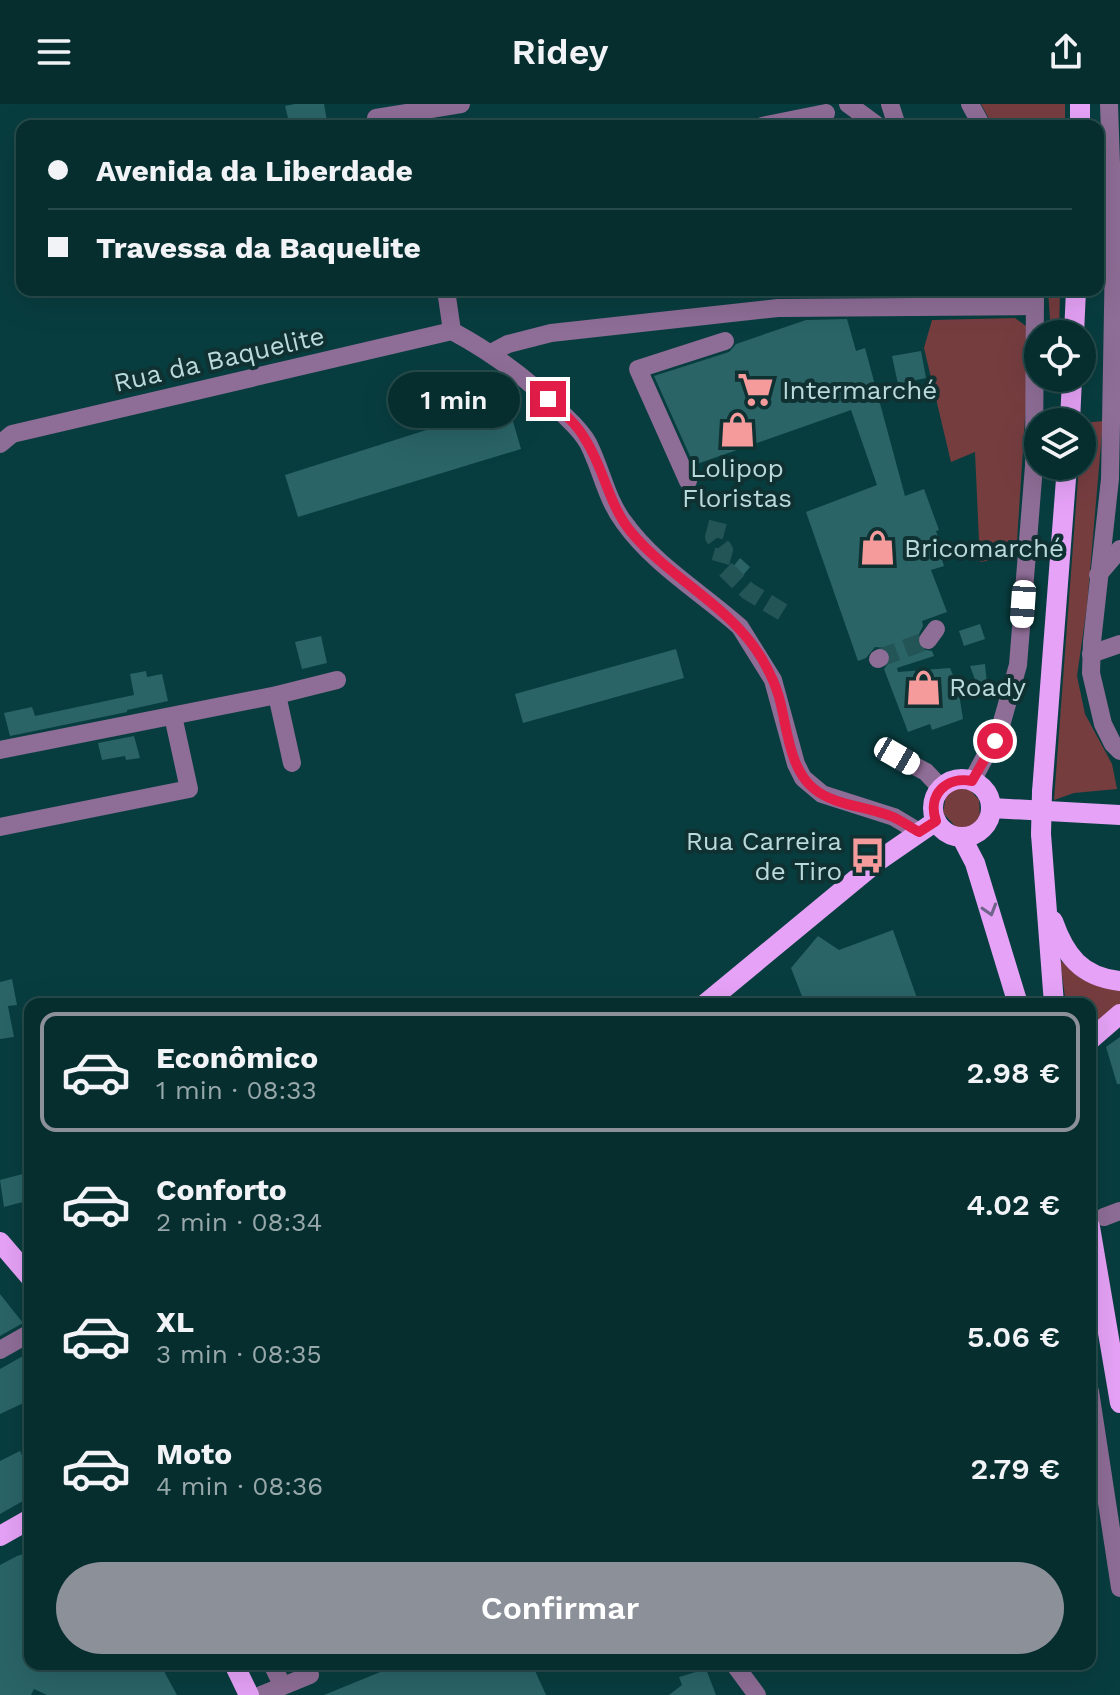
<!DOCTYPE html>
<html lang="pt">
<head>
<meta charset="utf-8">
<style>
	:root { --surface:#062e2f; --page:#0f3637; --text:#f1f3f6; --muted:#98a8aa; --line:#274a4b; --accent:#8c9099 }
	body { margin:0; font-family:"Work Sans",sans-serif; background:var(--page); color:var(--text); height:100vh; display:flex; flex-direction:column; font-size:30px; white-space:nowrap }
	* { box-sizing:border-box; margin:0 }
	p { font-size:26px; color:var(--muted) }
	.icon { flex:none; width:44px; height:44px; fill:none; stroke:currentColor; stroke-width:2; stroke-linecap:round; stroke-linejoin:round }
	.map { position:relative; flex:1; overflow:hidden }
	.sheet { position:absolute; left:24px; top:894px; width:1072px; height:672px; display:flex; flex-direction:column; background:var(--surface); border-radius:16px; box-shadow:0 8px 32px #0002,0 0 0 2px var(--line) }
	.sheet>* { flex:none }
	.top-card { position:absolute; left:16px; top:16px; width:1088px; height:176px; border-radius:16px; box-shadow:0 8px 32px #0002,0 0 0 2px var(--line); display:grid; align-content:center; height:176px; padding:0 32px; background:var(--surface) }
	.fabs { position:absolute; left:1024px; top:216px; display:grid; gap:16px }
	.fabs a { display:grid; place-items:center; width:72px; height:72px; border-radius:50%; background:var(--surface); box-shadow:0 8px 32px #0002,0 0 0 2px var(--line); font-size:40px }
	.end { position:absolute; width:36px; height:36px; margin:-18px; border:10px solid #e11d48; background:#fff; box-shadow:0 0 0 4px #fff }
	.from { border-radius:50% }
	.bubble { position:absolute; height:56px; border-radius:28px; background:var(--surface); box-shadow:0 8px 32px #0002,0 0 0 2px var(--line); font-size:26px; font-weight:600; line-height:56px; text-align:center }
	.car { position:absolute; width:24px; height:48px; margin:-24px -12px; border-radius:10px; box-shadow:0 0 6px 2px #0007; background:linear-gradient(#fff 24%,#345 0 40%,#fff 0 76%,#345 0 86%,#fff 0) }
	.top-card b { display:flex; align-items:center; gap:28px; height:76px; font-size:30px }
	.top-card b+b { border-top:2px solid var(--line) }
	.top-card i { width:20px; height:20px; background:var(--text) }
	ul { padding:14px 0 0; list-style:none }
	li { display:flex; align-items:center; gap:24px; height:120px; margin:0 16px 12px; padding:0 16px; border:4px solid transparent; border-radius:16px }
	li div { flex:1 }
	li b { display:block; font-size:30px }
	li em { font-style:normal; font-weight:600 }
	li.selected { border-color:var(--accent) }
	li>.icon { width:72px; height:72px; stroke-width:1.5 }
	.action { display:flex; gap:16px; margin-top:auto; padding:16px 32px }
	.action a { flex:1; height:92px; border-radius:48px; background:var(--accent); color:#fff; font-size:32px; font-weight:600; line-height:92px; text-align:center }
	header { display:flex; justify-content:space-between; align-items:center; height:104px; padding:0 32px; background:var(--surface); font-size:36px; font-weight:600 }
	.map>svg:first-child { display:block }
	.green { fill:#763d3f }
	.building { fill:#2a6467 }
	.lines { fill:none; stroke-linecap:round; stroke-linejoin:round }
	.minor-tunnel { stroke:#235456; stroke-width:18; stroke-dasharray:18 9; stroke-linecap:butt }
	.minor { stroke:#8e6d96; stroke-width:18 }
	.major { stroke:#e6a2f7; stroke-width:20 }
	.major-bridge { stroke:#e6a2f7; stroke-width:20 }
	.oneway { stroke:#70648b }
	.route { stroke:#e11d48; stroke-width:10 }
	.labels { text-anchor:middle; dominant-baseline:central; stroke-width:8; stroke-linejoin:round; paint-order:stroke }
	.street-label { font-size:26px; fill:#bad9da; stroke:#0f3132 }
	.poi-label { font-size:26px; fill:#bad9da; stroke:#0f3132; text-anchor:start }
</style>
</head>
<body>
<header><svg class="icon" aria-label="menu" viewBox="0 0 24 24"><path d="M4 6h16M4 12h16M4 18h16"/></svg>Ridey<svg class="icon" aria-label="share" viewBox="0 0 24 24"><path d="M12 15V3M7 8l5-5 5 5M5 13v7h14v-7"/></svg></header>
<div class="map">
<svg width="1120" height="1591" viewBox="0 0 1120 1591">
	<rect width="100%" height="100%" fill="#083d3f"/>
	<g class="green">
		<polygon points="981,0 1065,0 1065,22 993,22"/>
		<polygon points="1048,186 1060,186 1059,230 1051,230"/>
		<polygon points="1015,214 1026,222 1027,284 1016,452 980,458 975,348 951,358 924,244 932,216"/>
		<polygon points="1103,317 1087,502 1077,572 1085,610 1112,660 1117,685 1074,689 1054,696 1079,362 1082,362 1083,319"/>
		<polygon points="955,683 970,686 979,696 980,715 970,723 956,723 943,709 946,691"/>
		<polygon points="1060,856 1080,874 1120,884 1120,902 1090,923 1090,900 1066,900"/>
	</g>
	<g class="building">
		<polygon points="295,0 324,0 327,17 290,22 285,2"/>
		<polygon points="847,215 856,247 865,244 905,392 924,385 939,426 936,427 941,442 938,443 944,462 931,466 947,508 922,517 923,522 916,536 920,545 932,547 934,552 897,564 898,568 950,564 958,583 963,615 932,626 930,620 908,628 884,565 892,555 887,544 875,543 866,554 858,557 806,408 877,381 851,306 694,361 654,272 729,248 736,240 806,216"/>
		<polygon points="921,247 926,274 898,280 892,252"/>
		<polygon points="508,300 521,345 298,413 285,371"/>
		<polygon points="740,454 750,463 734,482 724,474"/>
		<polygon points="980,520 985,535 964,542 959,527"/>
		<polygon points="321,532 327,559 302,565 295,538"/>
		<polygon points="676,545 684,574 523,619 515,590"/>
		<polygon points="985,560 987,580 977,581 970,562"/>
		<polygon points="146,567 147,573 162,570 168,597 127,606 127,608 10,632 4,609 32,603 35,612 134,591 130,570"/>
		<polygon points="134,632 140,654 126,656 125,652 102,656 98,639"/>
		<polygon points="893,826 919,900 805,900 791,864 818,832 839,846"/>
		<polygon points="12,875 17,901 8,902 14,933 0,935 0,878"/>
		<polygon points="1120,933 1120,980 1117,980 1106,943"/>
		<polygon points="30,1068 30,1096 4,1103 0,1076"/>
		<polygon points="0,1190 23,1219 0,1232"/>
		<polygon points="30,1248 30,1296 0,1310 0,1265"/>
		<polygon points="20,1347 30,1368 30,1393 0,1410 0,1357"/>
		<polygon points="30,1448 30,1560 160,1560 177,1591 47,1591 34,1585 31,1591 0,1591 0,1461 17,1452"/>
		<polygon points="400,1560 532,1560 546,1591 324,1591"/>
		<polygon points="706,1565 716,1591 669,1591 682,1581 679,1573"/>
	</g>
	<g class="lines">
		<g class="minor-tunnel">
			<polyline points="718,418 714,433 724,446 720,460 748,487 784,509"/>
			<polyline points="880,554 928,536"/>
		</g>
		<g class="minor">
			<polyline points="848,0 878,22"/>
			<polyline points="890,0 897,22"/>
			<polyline points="970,0 982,22"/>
			<polyline points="1109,0 1114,150 1110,375 1092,538 1091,569 1103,620 1113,640 1120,647"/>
			<polyline points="376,14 461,0"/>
			<polyline points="762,22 826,9"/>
			<path d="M 446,186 L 452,227 C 493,249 527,274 560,307 C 570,317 581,326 588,339 C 601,364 606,394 623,417 C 654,461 701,488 740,523 L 773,576 L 796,660 L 803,674 L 822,690 L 894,713 L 919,728"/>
			<polyline points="491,249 508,240 551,229 778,204 1035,202"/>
			<polyline points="0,340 12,330 452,227"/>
			<polyline points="688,377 638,265 725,237"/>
			<polyline points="1098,471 1120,445"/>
			<polyline points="928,536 936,525"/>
			<polyline points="1091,550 1120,540"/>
			<polyline points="878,555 880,554"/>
			<polyline points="277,591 292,659"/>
			<polyline points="0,646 277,591 337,576"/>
			<polyline points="897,652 926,668 941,684"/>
			<polyline points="972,677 1000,625 1018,561 1034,362 1035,186"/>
			<polyline points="0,723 189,685 173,612"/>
			<polyline points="1104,1113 1120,1107"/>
			<polyline points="0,1246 30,1229"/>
			<polyline points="1090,1287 1120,1484"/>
			<polyline points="272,1560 282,1581"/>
			<polyline points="734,1560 757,1591"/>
			<polyline points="261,1591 310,1571"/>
		</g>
		<g class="major">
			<polyline points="1080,0 1080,22"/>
			<polyline points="1074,230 1076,186"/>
			<polyline points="1070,318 1072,274"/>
			<circle cx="962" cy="704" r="29"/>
			<polyline points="1042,688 1067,362"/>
			<polyline points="991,704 1120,711"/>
			<polyline points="1041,730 1054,900"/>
			<polyline points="962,734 975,759 1018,900"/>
			<path d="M 1053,817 C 1065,851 1081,873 1120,877"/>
			<polyline points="705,900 878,757 936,717"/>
			<polyline points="1090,936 1120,910"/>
			<polyline points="1090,1123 1120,1299"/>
			<polyline points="0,1138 30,1173"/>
			<polyline points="0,1432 30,1415"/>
			<polyline points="234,1560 249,1591"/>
		</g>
		<polyline class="major-bridge" points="1041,730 1042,688"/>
	</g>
	<defs><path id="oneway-chevron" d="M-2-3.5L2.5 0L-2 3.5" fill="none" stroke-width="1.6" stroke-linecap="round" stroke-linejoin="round" transform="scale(2)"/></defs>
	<use class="oneway" href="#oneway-chevron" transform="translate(990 806) rotate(73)"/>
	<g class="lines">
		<path class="route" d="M 548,295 C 561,307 576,319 585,335 C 604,364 608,400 631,428 C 670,475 730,501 762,555 C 769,567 775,579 779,593 C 787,622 789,664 813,684 C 834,702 867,702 893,713 C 902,717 910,723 919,728 L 936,717 C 927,691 946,672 972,677 L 995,637"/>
	</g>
	<defs>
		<symbol id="supermarket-bare" viewBox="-9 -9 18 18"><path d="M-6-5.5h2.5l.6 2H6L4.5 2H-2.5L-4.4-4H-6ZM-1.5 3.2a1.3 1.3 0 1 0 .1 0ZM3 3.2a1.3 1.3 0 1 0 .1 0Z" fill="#f59b9c" stroke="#0f3132" stroke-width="2.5" paint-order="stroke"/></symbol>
		<symbol id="shop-bare" viewBox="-9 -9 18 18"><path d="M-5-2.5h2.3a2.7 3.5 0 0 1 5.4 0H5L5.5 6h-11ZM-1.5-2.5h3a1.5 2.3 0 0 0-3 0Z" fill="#f59b9c" stroke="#0f3132" stroke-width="2.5" paint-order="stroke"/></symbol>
		<symbol id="bus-bare" viewBox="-9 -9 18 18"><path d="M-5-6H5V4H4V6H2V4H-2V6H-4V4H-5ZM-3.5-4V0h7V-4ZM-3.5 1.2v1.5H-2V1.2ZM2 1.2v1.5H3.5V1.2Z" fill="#f59b9c" stroke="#0f3132" stroke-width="2.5" paint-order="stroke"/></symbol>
	</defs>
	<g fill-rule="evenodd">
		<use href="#supermarket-bare" x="730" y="260" width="51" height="51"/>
		<use href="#shop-bare" x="712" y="300" width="51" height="51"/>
		<use href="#shop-bare" x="852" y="418" width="51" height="51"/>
		<use href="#shop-bare" x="898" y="558" width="51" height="51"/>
		<use href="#bus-bare" x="842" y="726" width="51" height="51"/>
	</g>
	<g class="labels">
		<g class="street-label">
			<text transform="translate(219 255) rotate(-13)">Rua da Baquelite</text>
		</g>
		<g class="poi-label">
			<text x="782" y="286">Intermarché</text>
			<text x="737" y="364" text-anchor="middle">Lolipop<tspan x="737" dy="30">Floristas</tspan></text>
			<text x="904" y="444">Bricomarché</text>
			<text x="949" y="583">Roady</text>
			<text x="842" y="737" text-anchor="end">Rua Carreira<tspan x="842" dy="30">de Tiro</tspan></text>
		</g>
	</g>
</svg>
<div class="fabs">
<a><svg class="icon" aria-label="locate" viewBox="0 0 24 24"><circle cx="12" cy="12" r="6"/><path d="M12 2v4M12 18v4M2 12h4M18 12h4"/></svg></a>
<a><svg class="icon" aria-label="layers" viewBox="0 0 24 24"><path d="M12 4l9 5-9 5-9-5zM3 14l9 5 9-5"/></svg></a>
</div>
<i class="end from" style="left:995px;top:637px"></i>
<i class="end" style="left:548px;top:295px"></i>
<div class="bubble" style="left:388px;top:268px;width:132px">1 min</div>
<i class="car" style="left:1023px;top:500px;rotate:184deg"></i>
<i class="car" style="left:897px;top:652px;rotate:120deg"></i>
<div class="top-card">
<b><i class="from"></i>Avenida da Liberdade</b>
<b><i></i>Travessa da Baquelite</b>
</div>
<section class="sheet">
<ul>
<li class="selected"><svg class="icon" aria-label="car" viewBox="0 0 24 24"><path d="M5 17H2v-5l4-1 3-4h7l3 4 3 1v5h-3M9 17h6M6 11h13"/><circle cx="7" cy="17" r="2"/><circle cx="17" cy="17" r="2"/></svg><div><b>Econômico</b><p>1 min · 08:33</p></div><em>2.98 €</em></li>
<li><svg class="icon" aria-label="car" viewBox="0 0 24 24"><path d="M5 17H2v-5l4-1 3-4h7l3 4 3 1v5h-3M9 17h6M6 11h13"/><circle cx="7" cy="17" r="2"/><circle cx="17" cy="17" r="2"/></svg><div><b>Conforto</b><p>2 min · 08:34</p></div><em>4.02 €</em></li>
<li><svg class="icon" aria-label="car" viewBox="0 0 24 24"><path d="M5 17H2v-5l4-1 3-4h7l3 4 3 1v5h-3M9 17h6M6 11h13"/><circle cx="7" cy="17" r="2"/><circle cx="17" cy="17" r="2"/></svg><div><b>XL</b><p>3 min · 08:35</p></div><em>5.06 €</em></li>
<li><svg class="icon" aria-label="car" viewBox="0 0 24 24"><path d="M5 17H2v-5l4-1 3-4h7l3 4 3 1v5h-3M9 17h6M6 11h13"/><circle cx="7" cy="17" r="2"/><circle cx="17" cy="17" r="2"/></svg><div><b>Moto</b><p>4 min · 08:36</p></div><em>2.79 €</em></li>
</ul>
<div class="action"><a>Confirmar</a></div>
</section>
</div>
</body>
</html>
